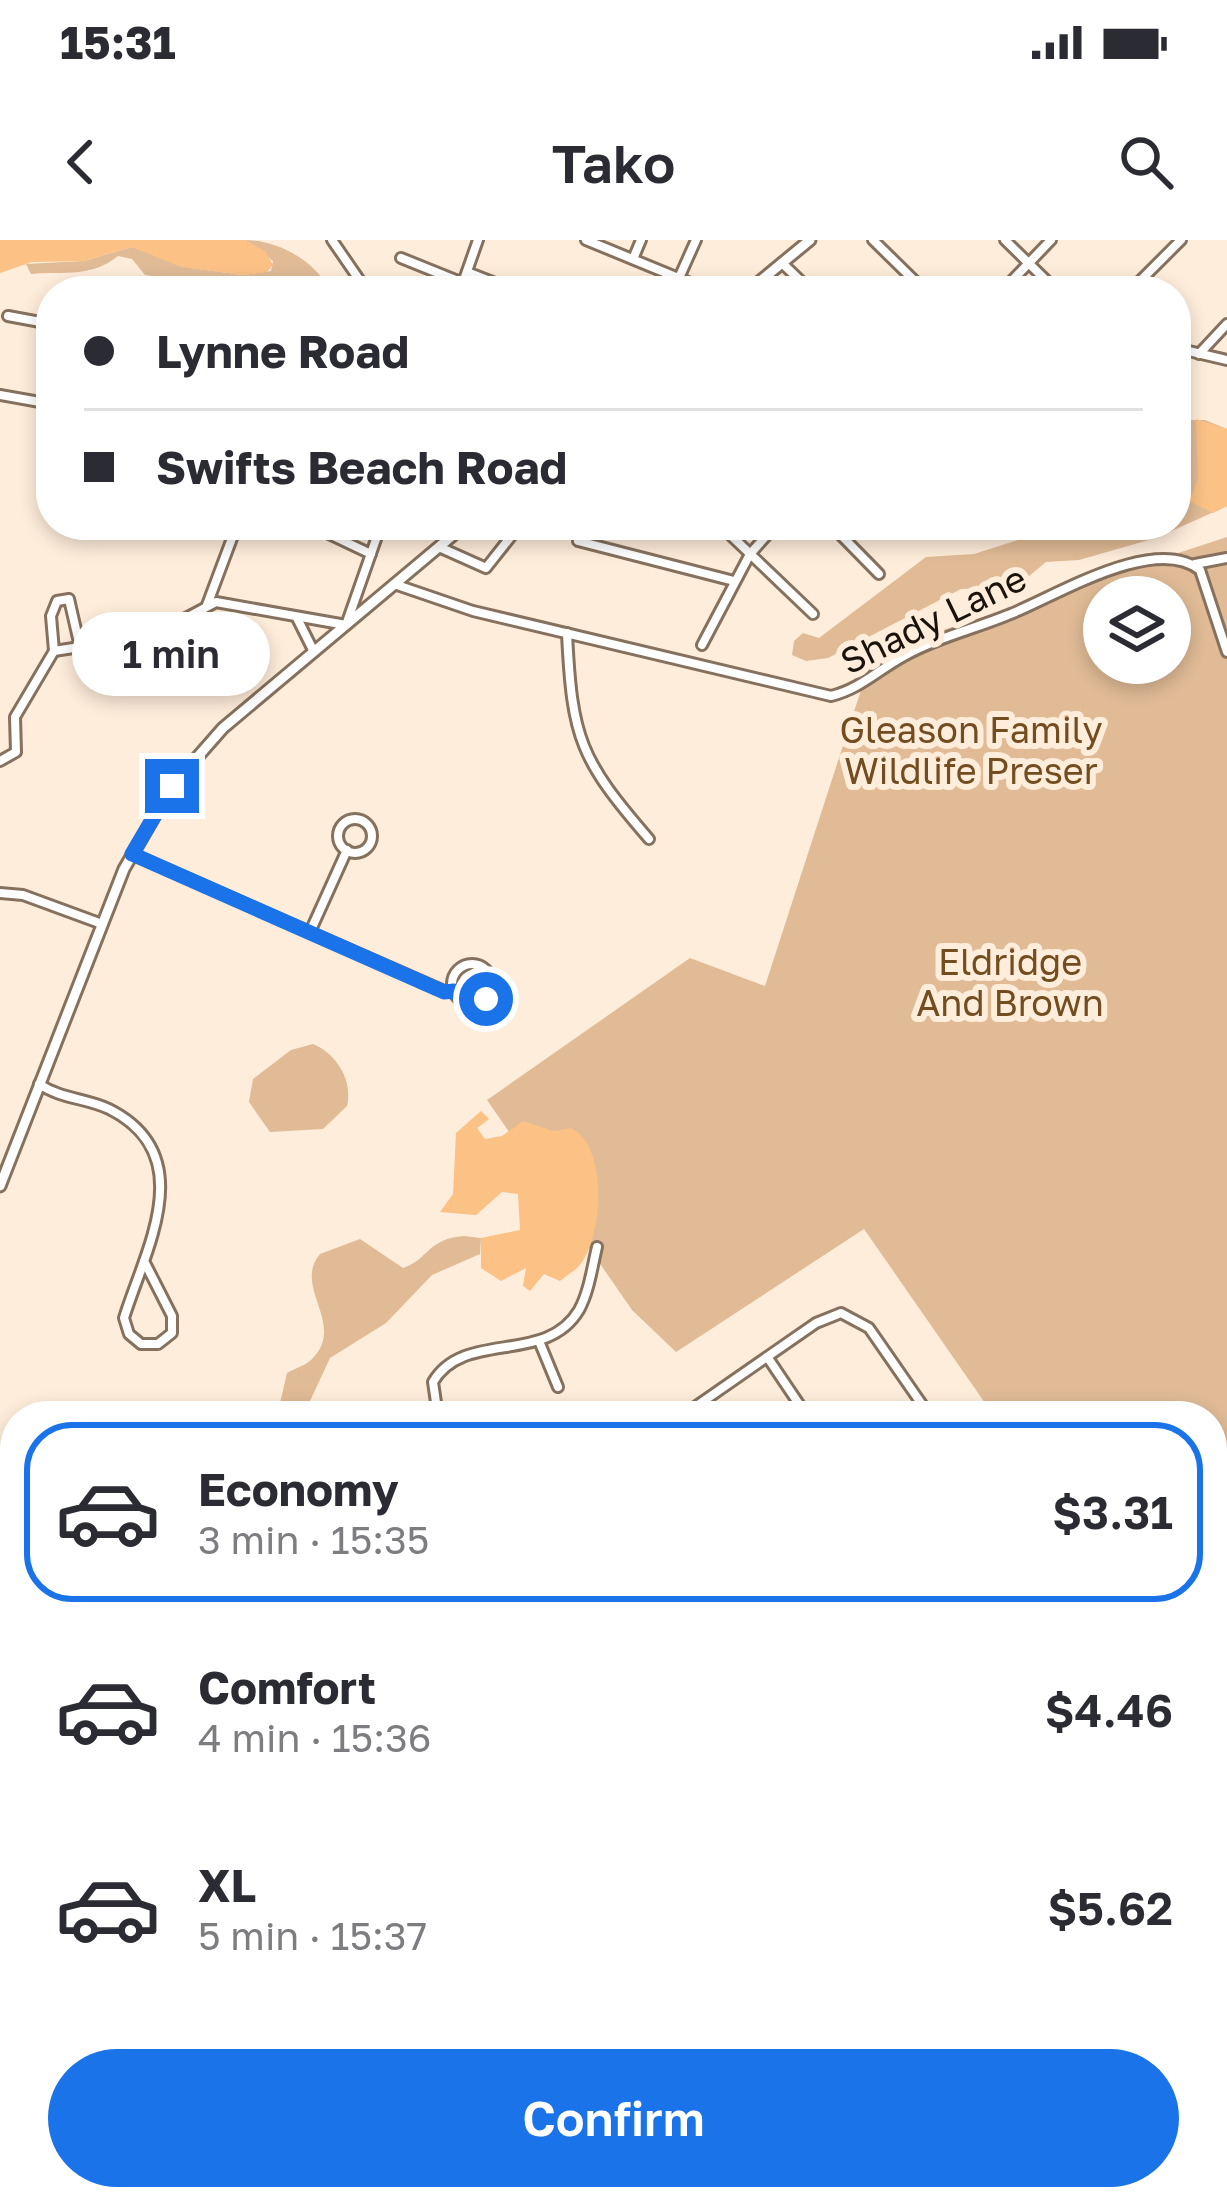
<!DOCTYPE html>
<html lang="en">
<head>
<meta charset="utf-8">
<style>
	:root { --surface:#fff; --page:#f7f7f7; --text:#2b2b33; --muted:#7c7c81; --line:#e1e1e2; --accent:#1a73e8 }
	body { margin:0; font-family:"Golos Text",sans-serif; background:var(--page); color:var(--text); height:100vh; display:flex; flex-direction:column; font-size:45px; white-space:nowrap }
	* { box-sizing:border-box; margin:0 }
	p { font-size:39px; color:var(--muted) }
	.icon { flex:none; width:66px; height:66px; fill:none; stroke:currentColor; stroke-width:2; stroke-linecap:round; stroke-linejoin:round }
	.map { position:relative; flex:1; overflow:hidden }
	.details { position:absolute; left:0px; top:1161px; width:1227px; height:810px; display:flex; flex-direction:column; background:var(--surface); border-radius:48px 48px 0 0; box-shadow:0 6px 18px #0003 }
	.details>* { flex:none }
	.banner { position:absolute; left:36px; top:36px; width:1155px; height:264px; border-radius:48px; box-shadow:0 6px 18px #0003; display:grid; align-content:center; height:264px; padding:0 48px; background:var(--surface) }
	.controls { position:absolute; left:1083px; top:336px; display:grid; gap:24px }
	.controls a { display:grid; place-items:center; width:108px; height:108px; border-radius:50%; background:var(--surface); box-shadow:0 6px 18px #0003; font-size:60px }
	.end { position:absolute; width:54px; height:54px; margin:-27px; border:15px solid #1a73e8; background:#fff; box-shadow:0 0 0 6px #fff }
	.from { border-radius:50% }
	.bubble { position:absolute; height:84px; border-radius:42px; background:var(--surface); box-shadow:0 6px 18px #0003; font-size:39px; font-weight:600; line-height:84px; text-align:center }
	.banner b { display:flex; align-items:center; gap:42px; height:114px; font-size:45px }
	.banner b+b { border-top:3px solid var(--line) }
	.banner i { width:30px; height:30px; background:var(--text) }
	ul { padding:21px 0 0; list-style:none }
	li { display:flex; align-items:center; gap:36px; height:180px; margin:0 24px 18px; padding:0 24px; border:6px solid transparent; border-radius:48px }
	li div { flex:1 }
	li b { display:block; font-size:45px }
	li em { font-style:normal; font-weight:600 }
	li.on { border-color:var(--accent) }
	li>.icon { width:108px; height:108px; stroke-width:1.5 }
	.button { display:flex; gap:24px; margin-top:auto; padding:24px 48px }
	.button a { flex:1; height:138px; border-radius:72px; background:var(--accent); color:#fff; font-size:48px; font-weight:600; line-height:138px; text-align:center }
	.status { display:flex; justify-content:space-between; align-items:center; height:84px; padding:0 60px; background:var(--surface); direction:ltr }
	.status svg { height:33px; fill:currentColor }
	header { display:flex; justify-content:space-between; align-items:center; height:156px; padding:0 48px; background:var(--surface); font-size:54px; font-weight:600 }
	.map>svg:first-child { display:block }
	.green { fill:#e0bb96; fill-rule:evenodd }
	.water { fill:#fbc185 }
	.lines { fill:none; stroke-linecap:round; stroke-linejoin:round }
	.minor-casing { stroke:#85715d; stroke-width:14 }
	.tertiary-casing { stroke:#85715d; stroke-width:15 }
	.minor { stroke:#fff; stroke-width:8 }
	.tertiary { stroke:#fff; stroke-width:9 }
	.route { stroke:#1a73e8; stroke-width:15 }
	.labels { text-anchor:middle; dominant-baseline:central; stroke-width:12; stroke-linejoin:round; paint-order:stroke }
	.street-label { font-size:36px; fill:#1a130b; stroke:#ffeddb }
	.park-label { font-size:36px; fill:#734c20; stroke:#ffeddb }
</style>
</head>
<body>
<div class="status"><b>15:31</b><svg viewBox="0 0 49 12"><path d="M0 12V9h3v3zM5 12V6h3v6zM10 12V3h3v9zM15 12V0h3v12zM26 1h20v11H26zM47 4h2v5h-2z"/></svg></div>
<header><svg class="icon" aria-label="back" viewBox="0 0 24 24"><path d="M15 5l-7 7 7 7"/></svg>Tako<svg class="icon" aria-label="search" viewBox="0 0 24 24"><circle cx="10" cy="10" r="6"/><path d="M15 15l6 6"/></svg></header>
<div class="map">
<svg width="1227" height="1971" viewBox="0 0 1227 1971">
	<rect width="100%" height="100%" fill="#ffeddb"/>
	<g class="green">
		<path d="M 245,0 C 277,0 315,20 330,51 L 246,51 L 145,35 L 132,19 L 118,16 C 91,38 64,31 31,34 L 26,24 L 84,21 L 132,7 L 191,28 L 243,35 L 271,31 L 273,21 Z"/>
		<polygon points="1183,180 1205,180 1227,189 1227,266 1156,298 1079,320 1046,322 1016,347 961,349 828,418 806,421 792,415 794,401 803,393 819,398 926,317 974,314 1065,285 1176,285 1176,184"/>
		<path d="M 1227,297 L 1227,1357 L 1212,1356 L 1212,1176 L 994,1176 L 864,989 L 676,1112 L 632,1070 L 487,860 L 690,718 L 765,746 L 873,413 ZM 1104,357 L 1170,357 L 1170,423 L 1104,423 Z"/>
		<path d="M 313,804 C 337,814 353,841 347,866 L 323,889 L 270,892 L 249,862 L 253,839 L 291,810 Z"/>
		<path d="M 464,996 L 481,998 L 480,1014 L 432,1035 L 386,1083 L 330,1118 L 303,1176 L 277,1176 L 287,1133 C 295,1128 305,1126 312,1119 C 347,1084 292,1047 320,1014 L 360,999 L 403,1028 C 429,1019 427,999 464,996 Z"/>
		<polygon points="1227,1752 1227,1858 1212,1862 1212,1756"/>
		<polygon points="764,1956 828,1956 835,1971 712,1971"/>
		<polygon points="846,1956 1042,1956 994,1971 842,1971 838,1958"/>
	</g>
	<g class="water">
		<polygon points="0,0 245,0 265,11 273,25 267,32 243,35 181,27 132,7 84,21 32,22 0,33"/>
		<polygon points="1196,179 1227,189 1227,266 1213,273 1189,261 1198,239"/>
		<path d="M 481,871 L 489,879 L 477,888 L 485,899 L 502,896 L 523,881 L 554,891 L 571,888 C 608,906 603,992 582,1022 C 577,1030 567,1035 560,1041 L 544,1034 L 530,1051 L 523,1046 L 526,1028 L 501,1041 L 481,1028 L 481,998 L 520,990 L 518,954 L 502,952 L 476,975 L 440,972 L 453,954 L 456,893 Z"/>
	</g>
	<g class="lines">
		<defs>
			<g id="minor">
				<polyline points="332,0 367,51"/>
				<polyline points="586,0 688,42"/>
				<polyline points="873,0 925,51"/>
				<polyline points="1005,0 1057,51"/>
				<polyline points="401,18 463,43"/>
				<polyline points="633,19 641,0"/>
				<polyline points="782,23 811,51"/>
				<polyline points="467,32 516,51"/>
				<polyline points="679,38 696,0"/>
				<polyline points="351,51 361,42"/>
				<polyline points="460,51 478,0"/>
				<polyline points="1002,51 1051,0"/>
				<polyline points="1130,51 1181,0"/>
				<polyline points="8,76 51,84"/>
				<polyline points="1176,108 1227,120"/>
				<polyline points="1199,114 1227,84"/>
				<polyline points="0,155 51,164"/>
				<polyline points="310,285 371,314"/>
				<polyline points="587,285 578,301 734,341"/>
				<polyline points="720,285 813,374"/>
				<polyline points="831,285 879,334"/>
				<polyline points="439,307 486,328 520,285"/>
				<polyline points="1195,324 1227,318"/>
				<path d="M 394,344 L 473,371 L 831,456 C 860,449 878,430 904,416 C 936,398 974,389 1008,375 C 1051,359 1154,293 1200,330 L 1227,412"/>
				<polyline points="207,365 237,285"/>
				<polyline points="297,378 314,412"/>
				<path d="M 567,393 C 572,499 580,519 649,599"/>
				<polyline points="702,405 750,314 776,285"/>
				<polyline points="54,411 80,407"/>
				<polyline points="0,521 16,512 15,477 54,411 51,376 57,361 69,359 80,407 122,412 216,362 346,385 381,285"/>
				<circle cx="355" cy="596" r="17"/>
				<polyline points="132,614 444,751 453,751"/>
				<polyline points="0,653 23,655 102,684"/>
				<polyline points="310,692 347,610"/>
				<circle cx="472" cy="744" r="20"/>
				<path d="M 39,844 C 61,859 86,858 109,869 C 201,915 145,1010 124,1078 L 129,1094 L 141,1104 L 158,1104 L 172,1093 L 172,1076 L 144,1021"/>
				<polyline points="539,1101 558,1147"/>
				<polyline points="768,1118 807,1176"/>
				<path d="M 438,1176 L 433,1142 C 464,1089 546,1126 579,1070 C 589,1052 592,1028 597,1007"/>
				<polyline points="682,1176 816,1083 841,1073 869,1088 930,1176"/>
				<polyline points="0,1237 15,1212"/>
				<polyline points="0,1784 15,1777"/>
				<polyline points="204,1956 210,1971"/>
				<polyline points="389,1956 396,1971"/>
			</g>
			<g id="tertiary">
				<polyline points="748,51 810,0"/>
				<polyline points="0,946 124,629 172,546 223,488 465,285"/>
				<polyline points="1212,1600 1227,1592"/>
				<polyline points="403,1971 436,1956"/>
			</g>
		</defs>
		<use href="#minor" class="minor-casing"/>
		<use href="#tertiary" class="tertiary-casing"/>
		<use href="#minor" class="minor"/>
		<use href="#tertiary" class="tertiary"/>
	</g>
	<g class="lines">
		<polyline class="route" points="172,546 132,614 444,752 454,751 464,762 486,759"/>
	</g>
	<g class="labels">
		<g class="street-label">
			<text transform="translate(933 379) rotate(-26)">Shady Lane</text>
		</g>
		<g class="park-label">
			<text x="971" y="489">Gleason Family<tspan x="971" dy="41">Wildlife Preser</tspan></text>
			<text x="1010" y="721">Eldridge<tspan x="1010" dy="41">And Brown</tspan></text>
		</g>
	</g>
</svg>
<div class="controls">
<a><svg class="icon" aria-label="layers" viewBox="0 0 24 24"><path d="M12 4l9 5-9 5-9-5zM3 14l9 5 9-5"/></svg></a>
</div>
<i class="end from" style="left:486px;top:759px"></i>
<i class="end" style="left:172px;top:546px"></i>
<div class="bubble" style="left:72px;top:372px;width:198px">1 min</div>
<div class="banner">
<b><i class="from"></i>Lynne Road</b>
<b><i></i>Swifts Beach Road</b>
</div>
<section class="details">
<ul>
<li class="on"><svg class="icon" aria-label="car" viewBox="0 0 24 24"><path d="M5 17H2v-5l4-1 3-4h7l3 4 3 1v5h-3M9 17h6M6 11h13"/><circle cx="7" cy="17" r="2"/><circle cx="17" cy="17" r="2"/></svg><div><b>Economy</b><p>3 min · 15:35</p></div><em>$3.31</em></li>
<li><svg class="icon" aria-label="car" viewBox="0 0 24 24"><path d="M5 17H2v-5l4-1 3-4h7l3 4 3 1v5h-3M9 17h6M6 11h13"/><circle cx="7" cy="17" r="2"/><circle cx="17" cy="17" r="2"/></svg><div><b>Comfort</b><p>4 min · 15:36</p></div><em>$4.46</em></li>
<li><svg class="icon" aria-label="car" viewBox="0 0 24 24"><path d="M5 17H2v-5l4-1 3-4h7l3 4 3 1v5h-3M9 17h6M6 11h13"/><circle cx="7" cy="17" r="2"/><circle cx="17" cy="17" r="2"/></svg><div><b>XL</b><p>5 min · 15:37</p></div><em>$5.62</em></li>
</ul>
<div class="button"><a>Confirm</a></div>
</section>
</div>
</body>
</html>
